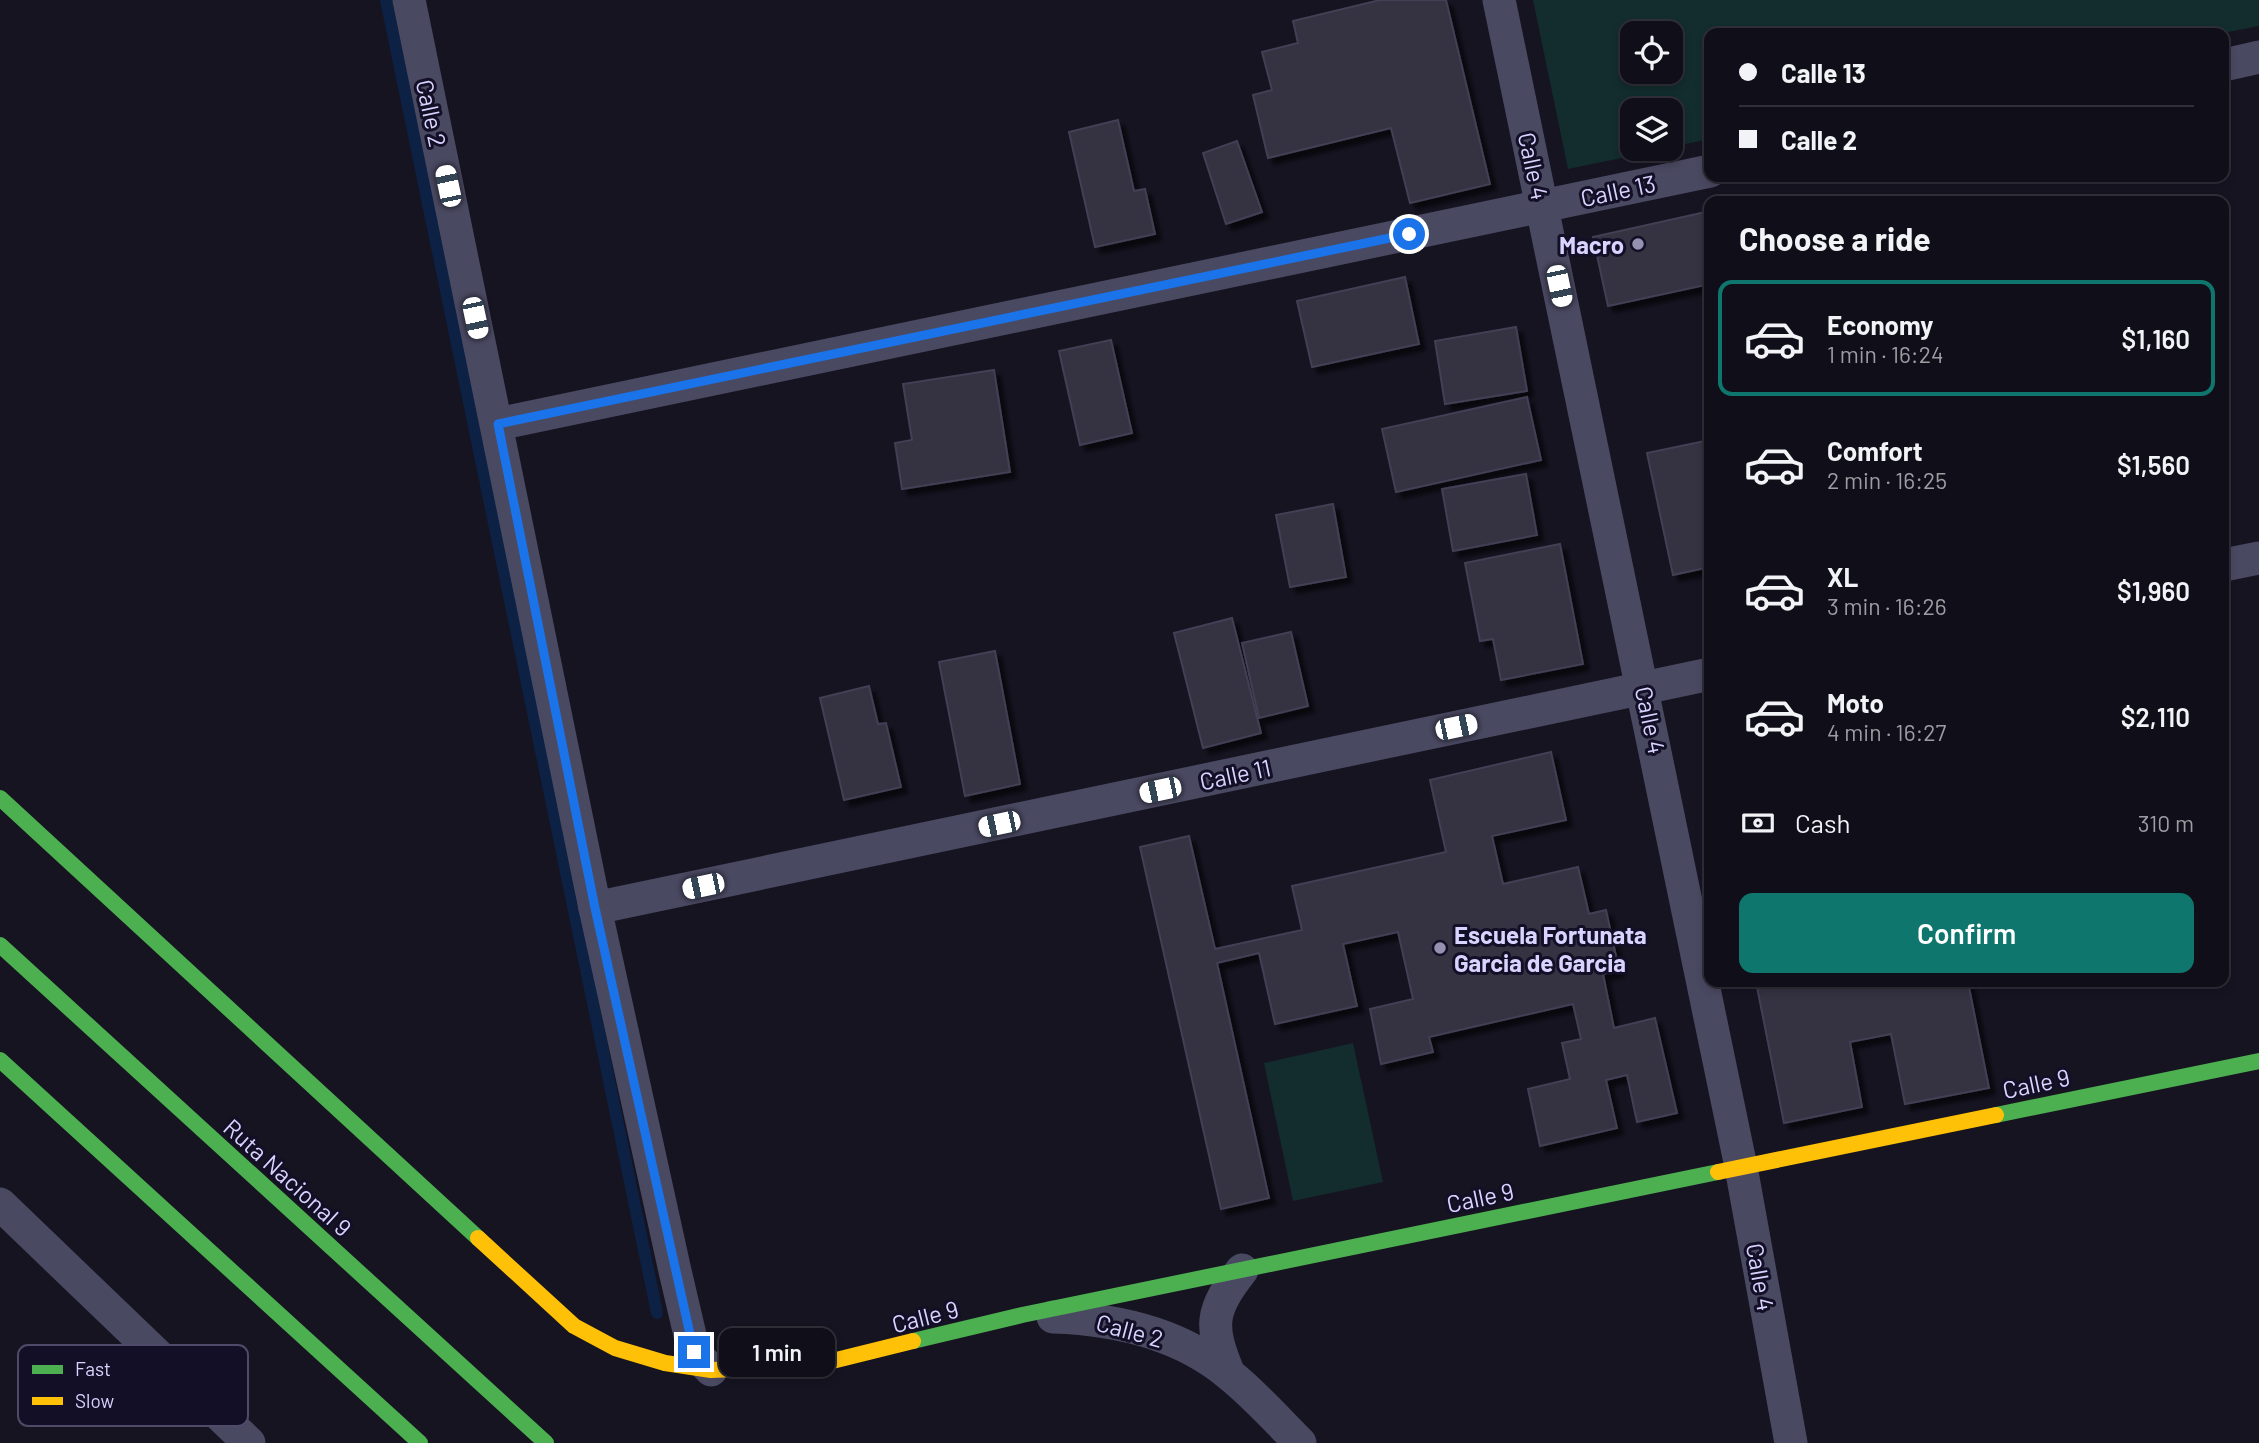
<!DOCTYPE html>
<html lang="en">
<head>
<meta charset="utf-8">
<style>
	:root { --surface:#100f19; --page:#191822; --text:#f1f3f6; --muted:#9c9ca2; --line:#302f38; --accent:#0f766e }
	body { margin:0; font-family:Barlow,sans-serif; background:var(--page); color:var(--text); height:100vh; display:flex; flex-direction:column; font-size:26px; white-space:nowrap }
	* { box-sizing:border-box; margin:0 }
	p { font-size:23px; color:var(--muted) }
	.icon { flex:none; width:38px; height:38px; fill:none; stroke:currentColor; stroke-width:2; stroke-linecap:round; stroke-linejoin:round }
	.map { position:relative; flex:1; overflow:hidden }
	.details { position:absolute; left:1704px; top:196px; width:525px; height:791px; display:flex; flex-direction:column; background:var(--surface); border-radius:14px; box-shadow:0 4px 10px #0003,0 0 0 2px var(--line) }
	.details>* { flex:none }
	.guide { position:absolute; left:1704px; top:28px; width:525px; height:154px; border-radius:14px; box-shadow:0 4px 10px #0003,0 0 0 2px var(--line); display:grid; align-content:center; height:154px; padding:0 35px; background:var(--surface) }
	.fabs { position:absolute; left:1620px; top:21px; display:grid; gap:14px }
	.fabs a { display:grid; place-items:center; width:63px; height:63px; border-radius:14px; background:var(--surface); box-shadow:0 4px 10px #0003,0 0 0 2px var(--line); font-size:35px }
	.end { position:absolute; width:32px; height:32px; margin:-16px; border:9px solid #1a73e8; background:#fff; box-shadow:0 0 0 4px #fff }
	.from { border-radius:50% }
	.bubble { position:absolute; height:49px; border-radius:14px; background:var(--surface); box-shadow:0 4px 10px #0003,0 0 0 2px var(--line); font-size:23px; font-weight:600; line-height:49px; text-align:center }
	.car { position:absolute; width:21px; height:42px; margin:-21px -10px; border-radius:9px; box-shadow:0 0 5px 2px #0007; background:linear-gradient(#fff 24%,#345 0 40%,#fff 0 76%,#345 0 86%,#fff 0) }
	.guide b { display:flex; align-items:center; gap:24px; height:66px; font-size:26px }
	.guide b+b { border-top:2px solid var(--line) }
	.guide i { width:18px; height:18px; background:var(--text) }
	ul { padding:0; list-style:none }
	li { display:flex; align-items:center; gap:21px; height:116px; margin:0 14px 10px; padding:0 21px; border:4px solid transparent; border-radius:14px }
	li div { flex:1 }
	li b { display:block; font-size:26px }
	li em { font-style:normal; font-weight:600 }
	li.active { border-color:var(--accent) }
	li>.icon { width:63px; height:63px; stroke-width:1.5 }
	h2 { padding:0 35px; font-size:32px; line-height:84px }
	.pay { display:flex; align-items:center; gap:18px; height:77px; padding:0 35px; font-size:26px }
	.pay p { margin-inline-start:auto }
	.button { display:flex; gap:14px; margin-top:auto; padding:14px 35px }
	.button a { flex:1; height:80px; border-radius:14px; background:var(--accent); color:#fff; font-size:28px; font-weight:600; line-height:80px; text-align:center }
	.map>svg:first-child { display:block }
	.green { fill:#132c2d; fill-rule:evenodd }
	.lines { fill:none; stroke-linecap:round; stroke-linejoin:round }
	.stream { stroke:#0d2144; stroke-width:12 }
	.building { fill:#343243; stroke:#433f54; stroke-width:2; filter:url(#shadow) }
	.street { stroke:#4a4962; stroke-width:33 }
	.fast { stroke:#4caf50; stroke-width:16 }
	.slow { stroke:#ffc107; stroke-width:16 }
	.route { stroke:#1a73e8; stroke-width:9 }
	.poi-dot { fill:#9591b1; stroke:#130f26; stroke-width:2.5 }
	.labels { text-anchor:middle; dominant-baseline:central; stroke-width:6; stroke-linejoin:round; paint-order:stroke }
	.street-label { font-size:24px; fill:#d9d4ff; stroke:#130f26 }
	.poi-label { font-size:24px; font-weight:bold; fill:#d9d4ff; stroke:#130f26; text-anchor:end }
	.key { fill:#130f26; stroke:#4e4a67; stroke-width:2 }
	.key-label { font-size:19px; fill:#d9d4ff }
</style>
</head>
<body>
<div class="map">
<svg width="2259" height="1443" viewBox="0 0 2259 1443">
	<defs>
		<filter id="shadow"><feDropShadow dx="6" dy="6" stdDeviation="2" flood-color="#0009"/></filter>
	</defs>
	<rect width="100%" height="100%" fill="#161421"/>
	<g class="green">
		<path d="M 1533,0 L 2259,0 L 2259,26 L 2223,33 L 1710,33 L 1710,139 L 1671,147 L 1671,110 L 1633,110 L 1633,149 L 1665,149 L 1568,169 ZM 1633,33 L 1671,33 L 1671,72 L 1633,72 Z"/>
		<polygon points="1353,1043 1383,1182 1293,1201 1264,1063"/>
	</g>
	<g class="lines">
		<polyline class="stream" points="386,0 657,1313"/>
	</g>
	<g class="building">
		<polygon points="1380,0 1446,0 1490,184 1410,203 1391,128 1268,158 1253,95 1272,90 1262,52 1298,43 1293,21"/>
		<polygon points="1118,120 1134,191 1145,189 1155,234 1095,247 1069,132"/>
		<polygon points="1237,141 1262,212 1226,224 1203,153"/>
		<polygon points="1710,211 1710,284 1608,306 1593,237"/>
		<polygon points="1405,277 1419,344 1312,367 1297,301"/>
		<polygon points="1516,327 1527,391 1445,404 1435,341"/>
		<polygon points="1111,340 1132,433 1080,445 1059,351"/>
		<polygon points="994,370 1010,472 902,489 895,443 912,440 903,384"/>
		<polygon points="1527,397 1541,460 1396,492 1382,429"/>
		<polygon points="1710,440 1710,567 1673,575 1647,453"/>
		<polygon points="1526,474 1537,535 1453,551 1442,489"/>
		<polygon points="1333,504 1346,577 1290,587 1276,515"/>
		<polygon points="1560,544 1583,664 1501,680 1493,639 1480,641 1465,563"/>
		<polygon points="1232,618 1261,733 1203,748 1174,633"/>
		<polygon points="1291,632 1308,706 1259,718 1242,643"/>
		<polygon points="995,651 1020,784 965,796 939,662"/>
		<polygon points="869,686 878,724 886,723 901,787 844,800 820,698"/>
		<polygon points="1551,752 1566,820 1492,836 1503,884 1578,867 1589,914 1606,910 1619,970 1603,974 1614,1028 1655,1018 1677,1113 1637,1122 1627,1075 1606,1080 1617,1128 1540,1146 1528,1089 1570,1079 1562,1043 1581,1039 1573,1004 1429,1037 1433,1052 1381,1064 1370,1009 1413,999 1398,932 1343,944 1357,1006 1275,1024 1259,953 1217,963 1269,1198 1221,1209 1140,847 1189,836 1215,949 1302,930 1292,886 1446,852 1430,780"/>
		<polygon points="1756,982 1968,982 1989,1088 1905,1104 1891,1034 1850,1042 1862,1107 1784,1123"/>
	</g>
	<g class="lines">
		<g class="street">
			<polyline points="409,0 595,908 675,1271 694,1352 711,1370"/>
			<polyline points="1499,0 1741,1167 1791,1443"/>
			<polyline points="2224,65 2259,57"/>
			<polyline points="498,424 1710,171"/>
			<polyline points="2224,565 2259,558"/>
			<polyline points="595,908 1710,674"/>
			<polyline points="0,1204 249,1443"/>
			<path d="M 1053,1317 C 1116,1319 1180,1333 1230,1375 C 1255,1395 1277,1420 1300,1443"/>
			<path d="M 1229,1374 C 1209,1326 1210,1311 1242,1270"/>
		</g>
		<g class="fast">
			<polyline points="0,798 478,1238"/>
			<polyline points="0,945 546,1443"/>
			<polyline points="0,1060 420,1443"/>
			<polyline points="1996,1115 2259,1061"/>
			<polyline points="913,1341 1022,1315 1718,1172"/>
		</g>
		<g class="slow">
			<polyline points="1718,1172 1996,1115"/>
			<polyline points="478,1238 574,1326 615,1348 665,1363 711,1370 812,1366 913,1341"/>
		</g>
	</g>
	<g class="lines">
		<polyline class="route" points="694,1352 595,908 498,424 1409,234"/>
	</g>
	<g class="poi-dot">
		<circle cx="1638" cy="244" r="7"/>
		<circle cx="1440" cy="948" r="7"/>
	</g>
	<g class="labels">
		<g class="street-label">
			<text transform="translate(432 113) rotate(78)">Calle 2</text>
			<text transform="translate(1534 166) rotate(78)">Calle 4</text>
			<text transform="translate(1618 190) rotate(-12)">Calle 13</text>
			<text transform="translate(1651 720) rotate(78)">Calle 4</text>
			<text transform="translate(1235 774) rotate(-12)">Calle 11</text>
			<text transform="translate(2036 1083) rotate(-12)">Calle 9</text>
			<text transform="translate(288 1177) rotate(42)">Ruta Nacional 9</text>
			<text transform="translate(1480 1197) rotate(-12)">Calle 9</text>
			<text transform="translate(1761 1277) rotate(80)">Calle 4</text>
			<text transform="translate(925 1316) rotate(-14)">Calle 9</text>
			<text transform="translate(1130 1330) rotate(15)">Calle 2</text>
		</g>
		<g class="poi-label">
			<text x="1624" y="244">Macro</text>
			<text x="1454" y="934" text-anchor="start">Escuela Fortunata<tspan x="1454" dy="28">Garcia de Garcia</tspan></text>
		</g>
	</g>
	<rect x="18" y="1345" width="230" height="81" rx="10" class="key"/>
	<rect x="32" y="1365" width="31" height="9" fill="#4caf50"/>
	<rect x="32" y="1397" width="31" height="8" fill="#ffc107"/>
	<g class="key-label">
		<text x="75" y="1376">Fast</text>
		<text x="75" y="1408">Slow</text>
	</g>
</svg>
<div class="fabs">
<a><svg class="icon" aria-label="locate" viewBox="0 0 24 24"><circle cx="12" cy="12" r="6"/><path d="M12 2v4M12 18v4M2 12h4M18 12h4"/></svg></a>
<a><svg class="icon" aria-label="layers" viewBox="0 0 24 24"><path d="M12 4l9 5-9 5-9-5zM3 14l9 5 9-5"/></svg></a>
</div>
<i class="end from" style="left:1409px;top:234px"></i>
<i class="end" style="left:694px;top:1352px"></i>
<div class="bubble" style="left:719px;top:1328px;width:116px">1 min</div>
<i class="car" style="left:448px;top:186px;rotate:348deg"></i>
<i class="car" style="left:1559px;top:286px;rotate:168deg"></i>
<i class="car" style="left:475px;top:318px;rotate:168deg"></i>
<i class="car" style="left:1456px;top:727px;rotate:78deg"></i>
<i class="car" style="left:1160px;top:790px;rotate:258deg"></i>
<i class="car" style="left:999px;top:824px;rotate:258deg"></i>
<i class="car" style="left:703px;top:886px;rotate:258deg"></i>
<div class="guide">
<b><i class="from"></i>Calle 13</b>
<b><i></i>Calle 2</b>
</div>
<section class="details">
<h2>Choose a ride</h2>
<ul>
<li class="active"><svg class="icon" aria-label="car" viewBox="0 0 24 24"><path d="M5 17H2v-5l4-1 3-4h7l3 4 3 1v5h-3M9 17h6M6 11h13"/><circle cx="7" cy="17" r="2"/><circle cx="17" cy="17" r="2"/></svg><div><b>Economy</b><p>1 min · 16:24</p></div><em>$1,160</em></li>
<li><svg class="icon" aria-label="car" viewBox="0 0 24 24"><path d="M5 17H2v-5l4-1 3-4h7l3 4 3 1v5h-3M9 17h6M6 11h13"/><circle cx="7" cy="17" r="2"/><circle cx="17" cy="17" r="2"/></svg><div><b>Comfort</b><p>2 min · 16:25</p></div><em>$1,560</em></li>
<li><svg class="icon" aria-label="car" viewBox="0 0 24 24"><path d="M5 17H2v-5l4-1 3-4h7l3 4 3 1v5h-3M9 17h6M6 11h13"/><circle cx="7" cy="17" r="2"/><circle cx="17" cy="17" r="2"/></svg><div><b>XL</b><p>3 min · 16:26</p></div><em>$1,960</em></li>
<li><svg class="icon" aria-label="car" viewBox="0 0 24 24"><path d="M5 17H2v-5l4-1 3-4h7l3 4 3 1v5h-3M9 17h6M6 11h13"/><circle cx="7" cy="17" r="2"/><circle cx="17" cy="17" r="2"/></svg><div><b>Moto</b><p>4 min · 16:27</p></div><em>$2,110</em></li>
</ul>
<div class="pay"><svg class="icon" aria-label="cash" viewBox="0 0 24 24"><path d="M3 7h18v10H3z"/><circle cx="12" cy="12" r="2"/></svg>Cash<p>310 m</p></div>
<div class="button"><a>Confirm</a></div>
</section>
</div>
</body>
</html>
